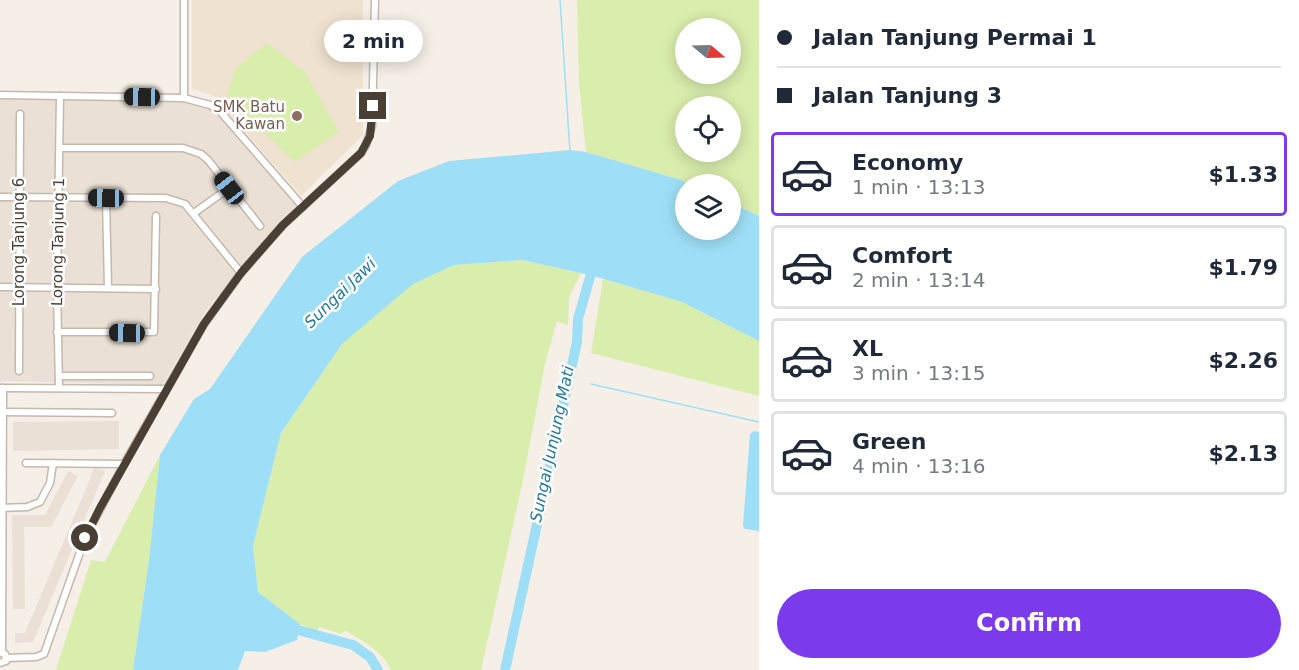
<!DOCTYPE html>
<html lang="en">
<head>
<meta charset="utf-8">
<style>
	:root { --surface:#fff; --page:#f6f6f7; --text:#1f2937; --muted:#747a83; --line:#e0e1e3; --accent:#7c3aed }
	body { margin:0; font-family:"DejaVu Sans",sans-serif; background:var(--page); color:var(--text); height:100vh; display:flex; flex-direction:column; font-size:22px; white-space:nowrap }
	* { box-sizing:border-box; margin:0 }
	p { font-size:20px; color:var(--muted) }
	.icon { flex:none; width:33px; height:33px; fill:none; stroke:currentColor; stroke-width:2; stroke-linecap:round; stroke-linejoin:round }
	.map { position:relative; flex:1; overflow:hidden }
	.drawer { display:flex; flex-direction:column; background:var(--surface); width:540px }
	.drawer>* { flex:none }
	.banner { display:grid; align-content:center; height:132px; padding:0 18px; background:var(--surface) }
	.needle { width:39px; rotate:109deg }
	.fabs { position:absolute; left:675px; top:18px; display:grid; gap:12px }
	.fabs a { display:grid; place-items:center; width:66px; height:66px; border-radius:50%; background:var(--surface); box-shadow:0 3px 15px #0003; font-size:30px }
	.end { position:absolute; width:27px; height:27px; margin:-14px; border:8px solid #493f35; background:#fff; box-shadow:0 0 0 3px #fff }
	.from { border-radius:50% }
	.bubble { position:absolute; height:42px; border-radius:21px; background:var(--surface); box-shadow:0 3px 15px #0003; font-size:20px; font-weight:600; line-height:42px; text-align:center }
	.car { position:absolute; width:18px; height:36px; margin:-18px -9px; border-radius:8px; box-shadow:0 0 4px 2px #0007; background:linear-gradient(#222 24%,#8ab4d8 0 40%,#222 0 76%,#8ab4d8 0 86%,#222 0) }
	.banner b { display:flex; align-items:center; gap:21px; height:57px; font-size:22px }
	.banner b+b { border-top:2px solid var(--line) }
	.banner i { width:15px; height:15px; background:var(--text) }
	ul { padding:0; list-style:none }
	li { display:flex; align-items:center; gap:18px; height:84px; margin:0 12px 9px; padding:0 6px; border:3px solid var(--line); border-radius:6px }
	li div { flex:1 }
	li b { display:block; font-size:22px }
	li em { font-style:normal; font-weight:600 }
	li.selected { border-color:var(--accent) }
	li>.icon { width:54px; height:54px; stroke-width:1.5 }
	.button { display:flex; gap:12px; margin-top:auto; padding:12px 18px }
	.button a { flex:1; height:69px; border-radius:36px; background:var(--accent); color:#fff; font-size:24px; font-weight:600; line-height:69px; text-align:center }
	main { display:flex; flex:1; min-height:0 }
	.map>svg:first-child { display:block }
	.residential { fill:#eae0d5 }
	.education { fill:#f0e2d0 }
	.green { fill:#d9edac; fill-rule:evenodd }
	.water { fill:#9edff7 }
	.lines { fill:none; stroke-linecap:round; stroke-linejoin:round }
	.stream { stroke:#9edff7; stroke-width:1.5 }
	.river { stroke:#9edff7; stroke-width:10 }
	.minor-casing { stroke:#c5b8ac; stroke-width:9 }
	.minor { stroke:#fff; stroke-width:6 }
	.route { stroke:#493f35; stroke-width:8 }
	.education-dot { fill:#8d6e63; stroke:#fff; stroke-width:2 }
	.labels { text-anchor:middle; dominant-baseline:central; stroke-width:5; stroke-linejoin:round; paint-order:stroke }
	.education-label { font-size:15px; fill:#785e54; stroke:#fff; text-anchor:end }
	.street-label { font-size:15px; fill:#493f35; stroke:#fff }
	.water-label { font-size:16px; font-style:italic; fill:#1f7a9d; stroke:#fff }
</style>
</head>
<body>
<main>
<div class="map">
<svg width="759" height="670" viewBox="0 0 759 670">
	<rect width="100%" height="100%" fill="#f5efe7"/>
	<g class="residential">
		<polygon points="0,91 178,95 212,100 302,203 206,310 163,385 0,381"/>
		<polygon points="119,421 119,449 13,451 13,422"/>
		<polygon points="95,467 105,471 33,642 15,643 15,633 25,633"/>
		<polygon points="68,471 78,476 51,527 24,527 25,609 13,609 12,515 45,515"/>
	</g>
	<polygon class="education" points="192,0 363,0 363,135 301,196 214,96 192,89"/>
	<g class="green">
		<path d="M 577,0 L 759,0 L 759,216 L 731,203 L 730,184 L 691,184 L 678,179 L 586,152 L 579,83 ZM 686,28 L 730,28 L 730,74 L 686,74 ZM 686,106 L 730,106 L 730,152 L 686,152 Z"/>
		<polygon points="267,43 306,73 339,132 294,162 227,95 236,68"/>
		<path d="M 522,260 L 581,273 L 569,297 L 568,325 L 557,321 L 545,364 L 523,480 L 481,670 L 391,670 C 383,651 362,641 345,630 L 341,634 L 319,627 L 317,631 L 300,624 L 258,592 L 253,546 L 281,433 L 342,344 L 412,284 L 454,265 Z"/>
		<polygon points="603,279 682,302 759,341 759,396 591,353"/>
		<polygon points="160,455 149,560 133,670 56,670 91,560 105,562"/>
	</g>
	<g class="water">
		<polygon points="570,150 586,152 678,179 691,184 686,184 686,230 730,230 731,203 759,216 759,341 682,302 590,275 522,260 454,265 413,284 342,344 281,433 253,546 258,592 300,624 297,640 265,652 245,651 238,670 133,670 149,560 160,455 194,399 210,389 302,257 398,181 449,161"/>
		<polygon points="754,431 759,432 759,531 745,529 743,526 750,434"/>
	</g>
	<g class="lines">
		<g class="stream">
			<polyline points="560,0 570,152"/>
			<polyline points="591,384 759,422"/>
		</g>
		<g class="river">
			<polyline points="287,627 353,645 370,657 378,670"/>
			<polyline points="505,670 577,342 578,319 594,263"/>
		</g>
		<defs>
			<g id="minor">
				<polyline points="0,95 184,98 210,105 219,110 303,207"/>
				<polyline points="184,98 184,0"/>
				<polyline points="60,148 183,148 201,154 208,160 260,226"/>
				<polyline points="0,197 166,198 185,204 241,273"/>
				<polyline points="106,198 108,288"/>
				<polyline points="194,213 229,188"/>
				<polyline points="0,287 156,289"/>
				<polyline points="57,332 154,332 156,216"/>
				<polyline points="19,371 20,114"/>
				<polyline points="59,376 150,376"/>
				<polyline points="59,387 57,288 60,96"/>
				<polyline points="1,388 166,389"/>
				<polyline points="2,412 112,413"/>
				<polyline points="26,463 124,464"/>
				<polyline points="0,508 27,507 40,502 50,483 53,463"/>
				<polyline points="2,653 3,388"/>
				<polyline points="7,658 36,657 44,654 85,538 124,464 204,324 241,273 283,225 361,153 366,145 372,126 375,0"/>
				<polyline points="0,663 6,661 5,654"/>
			</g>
		</defs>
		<use href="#minor" class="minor-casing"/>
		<use href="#minor" class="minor"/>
	</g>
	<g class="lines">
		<polyline class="route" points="85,538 100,508 204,324 241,273 283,225 361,153 370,136 373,106"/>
	</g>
	<circle class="education-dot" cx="297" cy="116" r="6"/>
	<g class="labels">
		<g class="education-label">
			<text x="285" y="107">SMK Batu<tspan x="285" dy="17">Kawan</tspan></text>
		</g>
		<g class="street-label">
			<text transform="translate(19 242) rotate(-90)">Lorong Tanjung 6</text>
			<text transform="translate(58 242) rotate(-89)">Lorong Tanjung 1</text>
		</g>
		<g class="water-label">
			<text transform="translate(340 293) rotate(-44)">Sungai Jawi</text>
			<text transform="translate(552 444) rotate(-78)">Sungai Junjung Mati</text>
		</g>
	</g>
</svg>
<div class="fabs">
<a><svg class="needle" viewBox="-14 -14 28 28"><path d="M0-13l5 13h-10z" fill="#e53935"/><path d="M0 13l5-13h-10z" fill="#747a83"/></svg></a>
<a><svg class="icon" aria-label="locate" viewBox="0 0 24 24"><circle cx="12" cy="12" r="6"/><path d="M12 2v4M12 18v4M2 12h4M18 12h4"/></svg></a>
<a><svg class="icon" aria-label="layers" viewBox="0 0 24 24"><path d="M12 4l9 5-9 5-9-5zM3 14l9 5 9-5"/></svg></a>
</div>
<i class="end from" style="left:85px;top:538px"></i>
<i class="end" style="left:373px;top:106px"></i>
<div class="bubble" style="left:324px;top:20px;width:99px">2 min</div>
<i class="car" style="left:142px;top:97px;rotate:271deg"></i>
<i class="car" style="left:229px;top:188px;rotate:322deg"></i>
<i class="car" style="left:106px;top:198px;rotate:271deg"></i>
<i class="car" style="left:127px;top:333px;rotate:271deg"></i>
</div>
<section class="drawer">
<div class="banner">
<b><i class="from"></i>Jalan Tanjung Permai 1</b>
<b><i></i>Jalan Tanjung 3</b>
</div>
<ul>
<li class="selected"><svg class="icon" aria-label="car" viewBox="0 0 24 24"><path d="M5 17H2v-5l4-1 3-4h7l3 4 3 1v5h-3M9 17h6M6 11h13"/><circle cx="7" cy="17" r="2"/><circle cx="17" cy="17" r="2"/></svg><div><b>Economy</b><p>1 min · 13:13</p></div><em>$1.33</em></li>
<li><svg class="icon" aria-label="car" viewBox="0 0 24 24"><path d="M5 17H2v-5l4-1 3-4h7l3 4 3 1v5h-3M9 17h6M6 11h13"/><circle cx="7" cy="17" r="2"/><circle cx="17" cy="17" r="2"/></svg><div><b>Comfort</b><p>2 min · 13:14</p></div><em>$1.79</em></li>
<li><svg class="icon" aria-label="car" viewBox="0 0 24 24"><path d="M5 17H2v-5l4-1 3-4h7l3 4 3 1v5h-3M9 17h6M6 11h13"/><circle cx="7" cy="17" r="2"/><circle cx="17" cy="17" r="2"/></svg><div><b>XL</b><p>3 min · 13:15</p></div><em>$2.26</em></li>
<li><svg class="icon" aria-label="car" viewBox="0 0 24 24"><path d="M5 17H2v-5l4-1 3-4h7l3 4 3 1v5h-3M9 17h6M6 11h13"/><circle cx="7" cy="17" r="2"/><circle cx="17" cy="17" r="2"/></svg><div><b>Green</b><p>4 min · 13:16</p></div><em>$2.13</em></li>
</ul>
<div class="button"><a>Confirm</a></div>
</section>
</main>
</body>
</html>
